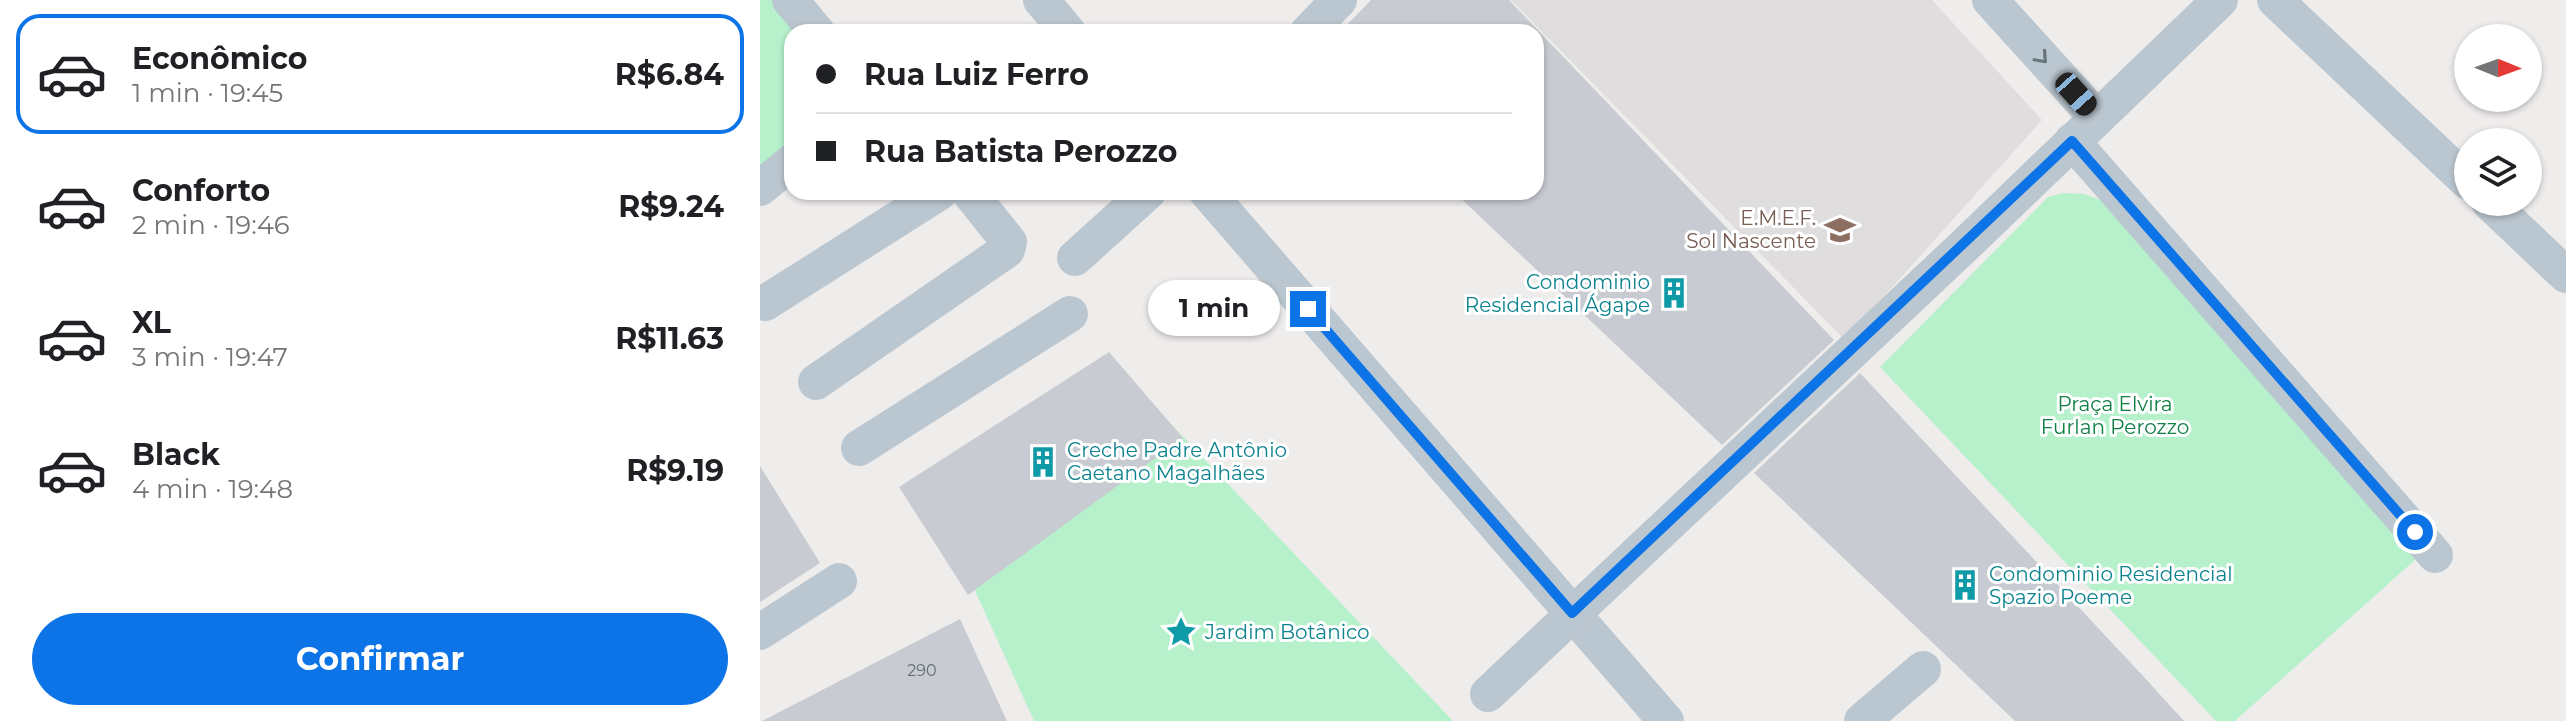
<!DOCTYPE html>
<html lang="pt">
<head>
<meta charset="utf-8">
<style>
	:root { --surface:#fff; --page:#f6f6f6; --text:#202124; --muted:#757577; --line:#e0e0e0; --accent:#0d74e8 }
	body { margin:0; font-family:Montserrat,sans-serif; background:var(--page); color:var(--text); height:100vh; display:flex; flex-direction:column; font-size:30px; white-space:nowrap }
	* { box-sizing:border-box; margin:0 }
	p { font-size:26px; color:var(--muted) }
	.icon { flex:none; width:44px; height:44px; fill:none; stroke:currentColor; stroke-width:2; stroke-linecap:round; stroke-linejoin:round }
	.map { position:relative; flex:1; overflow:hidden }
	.sheet { display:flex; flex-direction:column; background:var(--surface); width:760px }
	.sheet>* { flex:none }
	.top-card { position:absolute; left:24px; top:24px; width:760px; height:176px; border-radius:24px; box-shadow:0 2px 6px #0004; display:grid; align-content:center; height:176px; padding:0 32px; background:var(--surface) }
	.needle { width:52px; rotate:91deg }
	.fabs { position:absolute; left:1694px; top:24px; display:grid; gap:16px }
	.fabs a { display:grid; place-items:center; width:88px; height:88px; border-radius:50%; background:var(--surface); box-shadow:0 2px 6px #0004; font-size:40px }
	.end { position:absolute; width:36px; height:36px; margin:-18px; border:10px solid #0d74e8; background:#fff; box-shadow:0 0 0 4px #fff }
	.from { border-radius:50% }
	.bubble { position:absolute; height:56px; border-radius:28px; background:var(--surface); box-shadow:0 2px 6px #0004; font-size:26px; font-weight:700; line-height:56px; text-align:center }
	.car { position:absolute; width:24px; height:48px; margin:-24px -12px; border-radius:10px; box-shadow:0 0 6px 2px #0007; background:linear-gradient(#222 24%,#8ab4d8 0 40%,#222 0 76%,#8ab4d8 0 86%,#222 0) }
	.top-card b { display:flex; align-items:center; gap:28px; height:76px; font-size:30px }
	.top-card b+b { border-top:2px solid var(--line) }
	.top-card i { width:20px; height:20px; background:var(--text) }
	ul { padding:14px 0 0; list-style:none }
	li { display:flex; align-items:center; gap:24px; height:120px; margin:0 16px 12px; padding:0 16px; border:4px solid transparent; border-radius:24px }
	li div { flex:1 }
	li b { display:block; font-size:30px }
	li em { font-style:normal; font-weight:700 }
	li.selected { border-color:var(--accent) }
	li>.icon { width:72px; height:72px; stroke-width:1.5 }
	.action { display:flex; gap:16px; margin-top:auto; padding:16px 32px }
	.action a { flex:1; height:92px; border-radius:48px; background:var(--accent); color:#fff; font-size:32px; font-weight:700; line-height:92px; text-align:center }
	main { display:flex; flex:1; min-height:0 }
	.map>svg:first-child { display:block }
	.education { fill:#e0ddde }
	.green { fill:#b6f1cb }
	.building { fill:#c8cbd1 }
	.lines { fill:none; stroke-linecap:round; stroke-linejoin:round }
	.minor { stroke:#bbc7d0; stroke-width:36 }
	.oneway { stroke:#67747d }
	.route { stroke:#0d74e8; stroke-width:10 }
	.labels { text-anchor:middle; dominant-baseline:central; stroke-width:6; stroke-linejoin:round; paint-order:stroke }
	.number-label { font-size:16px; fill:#646f78 }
	.education-label { font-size:20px; fill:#785e54; stroke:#fff; text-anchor:end }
	.culture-label { font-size:20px; fill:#0d838f; stroke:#fff; text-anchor:start }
	.park-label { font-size:20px; fill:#108044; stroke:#fff }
</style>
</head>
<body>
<main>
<section class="sheet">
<ul>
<li class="selected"><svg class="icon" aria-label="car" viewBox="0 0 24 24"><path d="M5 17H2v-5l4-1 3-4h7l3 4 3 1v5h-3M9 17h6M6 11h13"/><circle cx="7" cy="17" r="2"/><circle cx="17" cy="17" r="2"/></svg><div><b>Econômico</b><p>1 min · 19:45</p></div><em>R$6.84</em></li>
<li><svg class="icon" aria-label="car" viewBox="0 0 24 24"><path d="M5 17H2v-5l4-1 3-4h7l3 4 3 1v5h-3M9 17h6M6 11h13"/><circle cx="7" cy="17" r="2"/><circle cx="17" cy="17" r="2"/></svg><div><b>Conforto</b><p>2 min · 19:46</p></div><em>R$9.24</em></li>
<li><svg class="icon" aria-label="car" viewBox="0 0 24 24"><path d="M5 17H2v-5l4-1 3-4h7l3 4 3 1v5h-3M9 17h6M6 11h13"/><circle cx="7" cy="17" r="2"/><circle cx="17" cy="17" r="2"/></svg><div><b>XL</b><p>3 min · 19:47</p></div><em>R$11.63</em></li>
<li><svg class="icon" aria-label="car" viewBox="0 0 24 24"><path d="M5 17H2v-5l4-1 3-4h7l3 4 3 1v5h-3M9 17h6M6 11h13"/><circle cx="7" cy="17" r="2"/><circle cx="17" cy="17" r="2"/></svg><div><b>Black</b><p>4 min · 19:48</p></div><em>R$9.19</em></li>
</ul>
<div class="action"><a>Confirmar</a></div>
</section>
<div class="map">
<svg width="1806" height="721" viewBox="0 0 1806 721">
	<rect width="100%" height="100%" fill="#efecec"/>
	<polygon class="education" points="751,0 1172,0 1282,120 1085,340"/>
	<g class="green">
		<polygon points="0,0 14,0 42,32 32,32 32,150 0,172"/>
		<polygon points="1303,193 1324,194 1341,200 1665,551 1475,721 1456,721 1120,367 1288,197"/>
		<polygon points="375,386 693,721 274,721 193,542"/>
	</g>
	<g class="building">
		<polygon points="611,0 749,0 1074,340 962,445 694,192 776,192 776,32 580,32"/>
		<polygon points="349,352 423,438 208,595 139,487"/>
		<polygon points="1100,373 1383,676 1424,721 1255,721 994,473"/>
		<polygon points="0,466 60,563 0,602"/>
		<polygon points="200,619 247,721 2,721"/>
	</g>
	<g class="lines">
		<g class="minor">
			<polyline points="30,0 57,32"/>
			<polyline points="281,0 308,32"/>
			<polyline points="1230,0 1337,118"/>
			<polyline points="1515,0 1708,182"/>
			<polyline points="548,32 579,0"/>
			<polyline points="1312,141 1675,555"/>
			<polyline points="0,188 32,162"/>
			<polyline points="447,192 906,721"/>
			<polyline points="1729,202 1806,275"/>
			<polyline points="315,258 388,192"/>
			<polyline points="5,303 180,192"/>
			<polyline points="56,382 247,250 249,242 209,192"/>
			<polyline points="99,448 310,314"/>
			<polyline points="0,632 79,581"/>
			<polyline points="728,694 1202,248 1460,0"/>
			<polyline points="1102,721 1163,669"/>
		</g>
	</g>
	<defs><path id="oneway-chevron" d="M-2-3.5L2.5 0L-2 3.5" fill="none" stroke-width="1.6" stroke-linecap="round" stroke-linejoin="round" transform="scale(2)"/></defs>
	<use class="oneway" href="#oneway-chevron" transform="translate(1282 58) rotate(48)"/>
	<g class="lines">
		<polyline class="route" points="548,309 812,613 1312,141 1655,532"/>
	</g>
	<defs>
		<symbol id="school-bare" viewBox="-9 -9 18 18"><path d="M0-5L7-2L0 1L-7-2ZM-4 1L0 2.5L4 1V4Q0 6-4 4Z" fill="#8d6e63" stroke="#fff" stroke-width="2.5" paint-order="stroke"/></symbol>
		<symbol id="building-bare" viewBox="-9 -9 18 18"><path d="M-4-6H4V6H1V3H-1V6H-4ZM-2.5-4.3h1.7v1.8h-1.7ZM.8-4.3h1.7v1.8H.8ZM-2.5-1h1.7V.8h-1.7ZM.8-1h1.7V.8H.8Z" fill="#0f9aa8" stroke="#fff" stroke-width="2.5" paint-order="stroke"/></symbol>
		<symbol id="sight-bare" viewBox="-9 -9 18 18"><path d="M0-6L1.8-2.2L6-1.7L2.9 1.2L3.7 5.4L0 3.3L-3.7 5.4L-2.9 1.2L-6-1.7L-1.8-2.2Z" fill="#0f9aa8" stroke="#fff" stroke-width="2.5" paint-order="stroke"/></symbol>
	</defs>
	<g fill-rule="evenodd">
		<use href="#school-bare" x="1058" y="208" width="44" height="44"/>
		<use href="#building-bare" x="892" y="271" width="44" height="44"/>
		<use href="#building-bare" x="261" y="440" width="44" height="44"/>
		<use href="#building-bare" x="1183" y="563" width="44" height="44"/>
		<use href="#sight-bare" x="399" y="610" width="44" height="44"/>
	</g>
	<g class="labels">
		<g class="number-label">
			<text x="162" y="670">290</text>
		</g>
		<g class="education-label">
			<text x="1056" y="218">E.M.E.F.<tspan x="1056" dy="23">Sol Nascente</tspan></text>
		</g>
		<g class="culture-label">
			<text x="890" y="282" text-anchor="end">Condominio<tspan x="890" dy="23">Residencial Ágape</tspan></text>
			<text x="307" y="450">Creche Padre Antônio<tspan x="307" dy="23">Caetano Magalhães</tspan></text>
			<text x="1229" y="574">Condominio Residencial<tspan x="1229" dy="23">Spazio Poeme</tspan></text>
			<text x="445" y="632">Jardim Botânico</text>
		</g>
		<g class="park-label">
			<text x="1355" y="404">Praça Elvira<tspan x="1355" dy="23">Furlan Perozzo</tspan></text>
		</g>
	</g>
</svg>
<div class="fabs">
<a><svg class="needle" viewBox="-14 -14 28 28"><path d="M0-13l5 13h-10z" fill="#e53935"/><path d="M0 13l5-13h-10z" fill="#757577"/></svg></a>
<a><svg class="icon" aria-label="layers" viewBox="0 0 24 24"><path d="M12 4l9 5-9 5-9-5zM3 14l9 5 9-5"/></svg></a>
</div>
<i class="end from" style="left:1655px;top:532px"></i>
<i class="end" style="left:548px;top:309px"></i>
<div class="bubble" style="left:388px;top:280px;width:132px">1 min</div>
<i class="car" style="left:1316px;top:94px;rotate:138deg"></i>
<div class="top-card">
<b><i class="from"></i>Rua Luiz Ferro</b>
<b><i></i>Rua Batista Perozzo</b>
</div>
</div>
</main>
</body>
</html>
